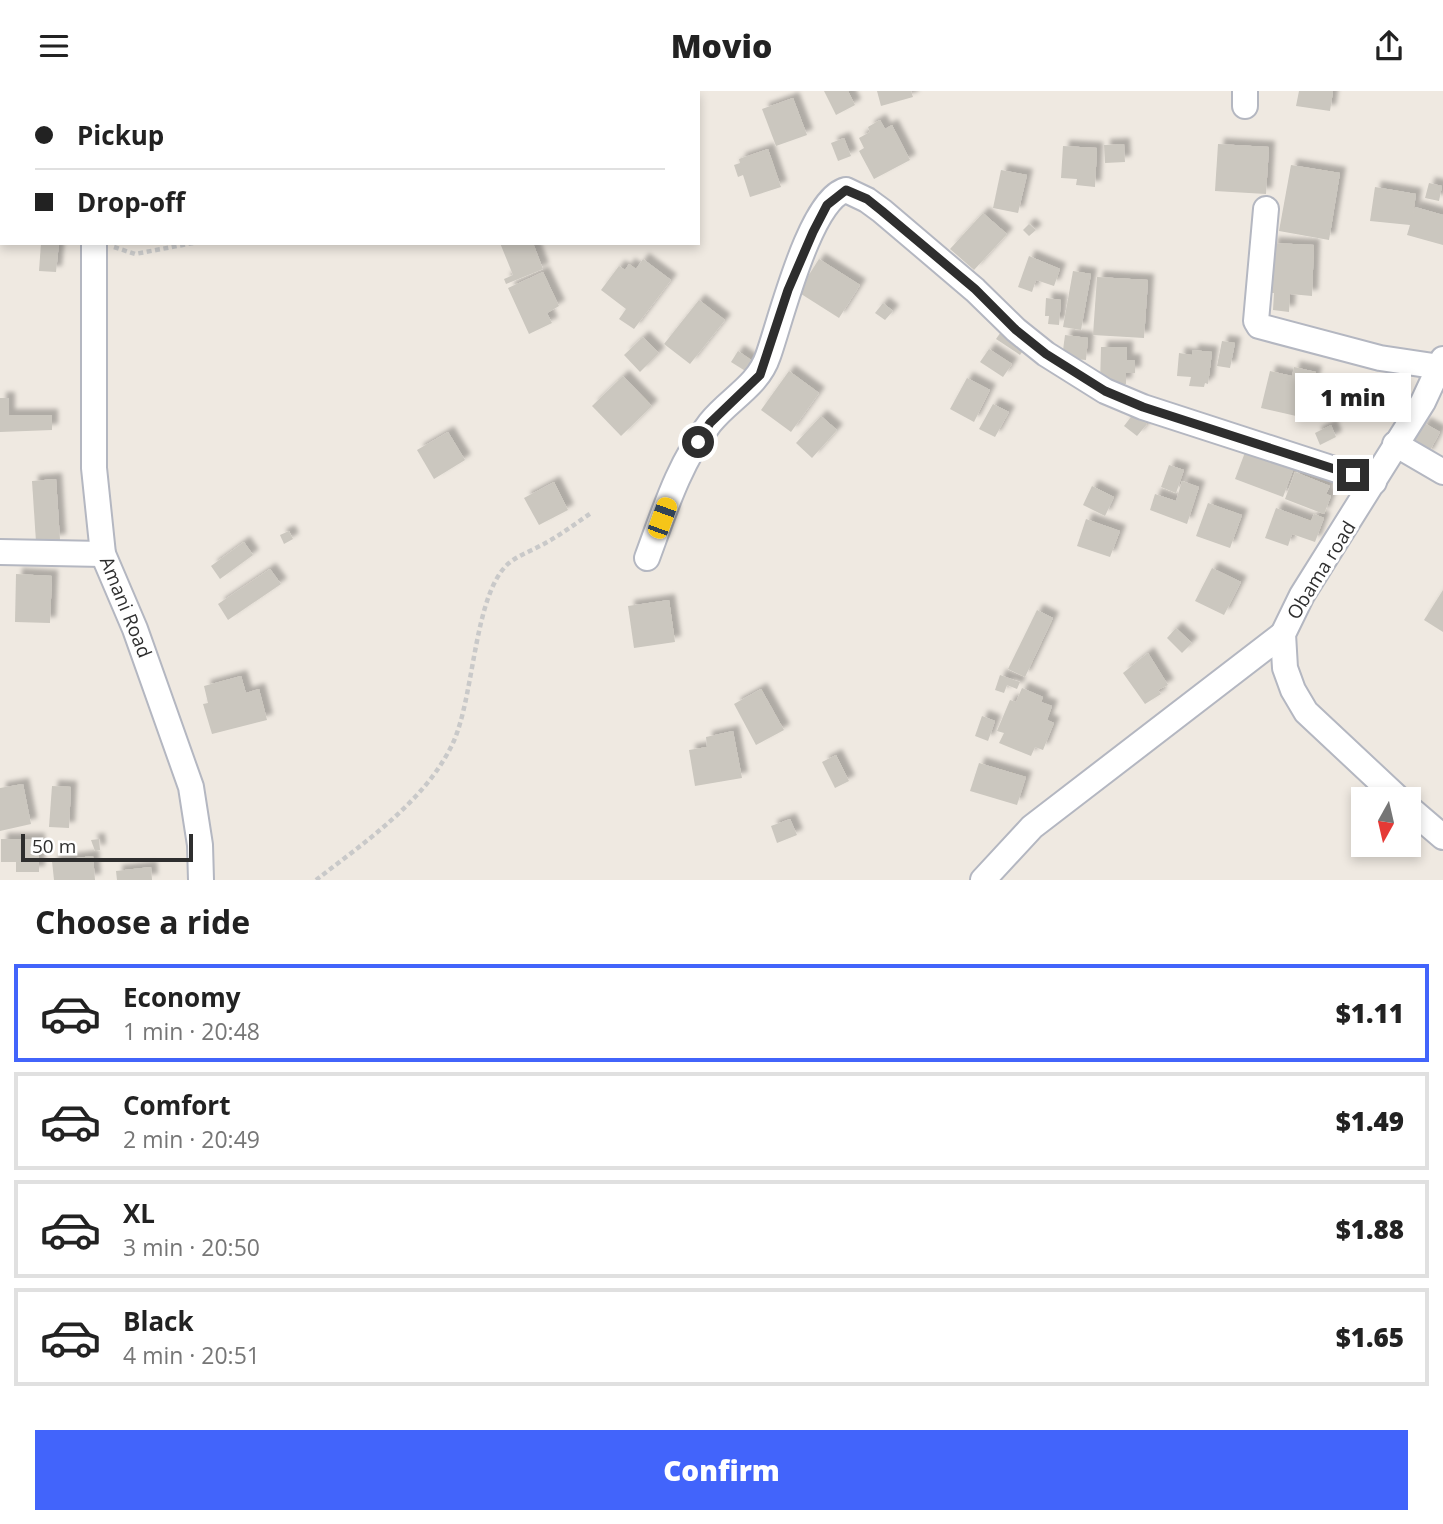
<!DOCTYPE html>
<html lang="en">
<head>
<meta charset="utf-8">
<style>
	:root { --surface:#fff; --page:#f2f2f2; --text:#222; --muted:#767676; --line:#e0e0e0; --accent:#4264fb }
	body { margin:0; font-family:"Open Sans",sans-serif; background:var(--page); color:var(--text); height:100vh; display:flex; flex-direction:column; font-size:26px; white-space:nowrap }
	* { box-sizing:border-box; margin:0 }
	p { font-size:23px; color:var(--muted) }
	.icon { flex:none; width:38px; height:38px; fill:none; stroke:currentColor; stroke-width:2; stroke-linecap:round; stroke-linejoin:round }
	.map { position:relative; height:789px; overflow:hidden }
	.side { display:flex; flex-direction:column; background:var(--surface); flex:1 }
	.side>* { flex:none }
	.hud { position:absolute; left:0px; top:0px; width:700px; height:154px; box-shadow:0 4px 10px #0003; display:grid; align-content:center; height:154px; padding:0 35px; background:var(--surface) }
	.needle { width:46px; rotate:188deg }
	.buttons { position:absolute; left:1351px; top:696px; display:grid; gap:14px }
	.buttons a { display:grid; place-items:center; width:70px; height:70px; border-radius:0px; background:var(--surface); box-shadow:0 4px 10px #0003; font-size:35px }
	.scale { position:absolute; left:21px; bottom:18px; width:172px; box-sizing:border-box; padding-left:7px; border:4px solid #2e2e2e; border-top:0; font-size:19px; line-height:24px; white-space:nowrap; color:#2e2e2e; -webkit-text-stroke:5px #fff; paint-order:stroke }
	.end { position:absolute; width:32px; height:32px; margin:-16px; border:9px solid #2e2e2e; background:#fff; box-shadow:0 0 0 4px #fff }
	.from { border-radius:50% }
	.bubble { position:absolute; height:49px; border-radius:0px; background:var(--surface); box-shadow:0 4px 10px #0003; font-size:23px; font-weight:800; line-height:49px; text-align:center }
	.car { position:absolute; width:21px; height:42px; margin:-21px -10px; border-radius:9px; box-shadow:0 0 5px 2px #0007; background:linear-gradient(#f5c518 24%,#345 0 40%,#f5c518 0 76%,#345 0 86%,#f5c518 0) }
	.hud b { display:flex; align-items:center; gap:24px; height:66px; font-size:26px }
	.hud b+b { border-top:2px solid var(--line) }
	.hud i { width:18px; height:18px; background:var(--text) }
	ul { padding:0; list-style:none }
	li { display:flex; align-items:center; gap:21px; height:98px; margin:0 14px 10px; padding:0 21px; border:4px solid var(--line); border-radius:0px }
	li div { flex:1 }
	li b { display:block; font-size:26px }
	li em { font-style:normal; font-weight:800 }
	li.on { border-color:var(--accent) }
	li>.icon { width:63px; height:63px; stroke-width:1.5 }
	h2 { padding:0 35px; font-size:32px; line-height:84px }
	.cta { display:flex; gap:14px; margin-top:auto; padding:14px 35px }
	.cta a { flex:1; height:80px; border-radius:0px; background:var(--accent); color:#fff; font-size:28px; font-weight:800; line-height:80px; text-align:center }
	header { display:flex; justify-content:space-between; align-items:center; height:91px; padding:0 35px; background:var(--surface); font-size:32px; font-weight:800 }
	.map>svg:first-child { display:block }
	.building { fill:#cbc7bf; filter:url(#shadow) }
	.lines { fill:none; stroke-linecap:round; stroke-linejoin:round }
	.street-casing { stroke:#b4b7c1; stroke-width:28 }
	.path { stroke:#c9c9c9; stroke-width:4.5; stroke-dasharray:5 3.5; stroke-linecap:butt }
	.street { stroke:#fff; stroke-width:24 }
	.route { stroke:#2e2e2e; stroke-width:9 }
	.labels { text-anchor:middle; dominant-baseline:central; stroke-width:6; stroke-linejoin:round; paint-order:stroke }
	.street-label { font-size:19px; fill:#2e2e2e; stroke:#fff }
</style>
</head>
<body>
<header><svg class="icon" aria-label="menu" viewBox="0 0 24 24"><path d="M4 6h16M4 12h16M4 18h16"/></svg>Movio<svg class="icon" aria-label="share" viewBox="0 0 24 24"><path d="M12 15V3M7 8l5-5 5 5M5 13v7h14v-7"/></svg></header>
<div class="map">
<svg width="1443" height="789" viewBox="0 0 1443 789">
	<defs>
		<filter id="shadow"><feDropShadow dx="6" dy="-6" stdDeviation="2" flood-color="#0004"/></filter>
	</defs>
	<rect width="100%" height="100%" fill="#efe9e1"/>
	<g class="building">
		<polygon points="824,0 848,0 855,14 836,24"/>
		<polygon points="877,0 911,0 913,6 881,15"/>
		<polygon points="1299,0 1333,0 1330,20 1296,15"/>
		<polygon points="793,7 807,44 776,55 762,18"/>
		<polygon points="880,29 885,38 892,34 910,69 874,88 859,60 864,57 859,47 870,41 868,36"/>
		<polygon points="844,47 851,65 838,70 831,52"/>
		<polygon points="1124,53 1125,71 1105,72 1104,54"/>
		<polygon points="1218,53 1269,56 1266,103 1215,100"/>
		<polygon points="1063,55 1097,57 1095,96 1076,94 1077,88 1061,87"/>
		<polygon points="768,58 781,96 750,106 743,84 738,86 734,74 740,72 739,68"/>
		<polygon points="1291,74 1340,82 1329,149 1279,140"/>
		<polygon points="1001,79 1027,84 1018,122 993,117"/>
		<polygon points="1429,92 1442,95 1439,110 1425,107"/>
		<polygon points="1375,96 1416,103 1413,123 1415,116 1443,124 1443,154 1407,144 1410,134 1370,130"/>
		<polygon points="983,122 1007,143 974,179 950,158"/>
		<polygon points="1029,133 1036,139 1029,145 1023,139"/>
		<polygon points="41,152 59,152 56,181 39,180"/>
		<polygon points="500,152 533,152 543,178 506,193 504,188 513,184"/>
		<polygon points="1272,152 1314,154 1312,205 1290,203 1289,221 1273,219 1274,202 1270,202"/>
		<polygon points="1029,165 1060,178 1054,195 1036,189 1032,201 1018,196"/>
		<polygon points="643,168 671,189 634,238 619,228 626,218 601,199 619,175 625,179 629,173 636,178"/>
		<polygon points="819,168 860,194 839,227 798,201"/>
		<polygon points="1073,180 1091,183 1081,239 1063,236"/>
		<polygon points="543,181 559,215 547,222 552,232 529,243 508,197"/>
		<polygon points="1097,186 1148,189 1144,247 1093,244"/>
		<polygon points="1046,207 1061,209 1059,234 1048,233 1049,225 1045,225"/>
		<polygon points="699,209 725,229 690,273 664,253"/>
		<polygon points="883,212 893,220 885,229 875,222"/>
		<polygon points="1003,238 1027,254 1020,264 996,248"/>
		<polygon points="1065,244 1088,247 1086,269 1062,267"/>
		<polygon points="643,246 659,262 640,281 624,264"/>
		<polygon points="1222,250 1235,252 1230,277 1217,275"/>
		<polygon points="1101,256 1127,256 1127,269 1135,269 1135,282 1126,282 1126,293 1100,293"/>
		<polygon points="989,258 1012,273 1003,286 980,271"/>
		<polygon points="1192,259 1212,261 1208,293 1205,292 1204,296 1189,295 1191,286 1177,285 1179,262 1192,264"/>
		<polygon points="738,260 754,271 747,281 731,271"/>
		<polygon points="1294,276 1316,281 1305,327 1261,317 1270,280 1292,285"/>
		<polygon points="789,280 819,302 791,341 761,319"/>
		<polygon points="623,285 652,315 621,345 592,315"/>
		<polygon points="967,287 990,299 974,331 950,318"/>
		<polygon points="0,307 9,307 9,324 52,324 52,339 0,341"/>
		<polygon points="993,313 1009,321 995,346 979,338"/>
		<polygon points="1134,322 1147,333 1137,345 1124,335"/>
		<polygon points="821,325 837,339 812,367 796,352"/>
		<polygon points="1424,332 1440,341 1427,365 1411,356"/>
		<polygon points="1331,334 1336,346 1320,354 1315,342"/>
		<polygon points="448,341 465,369 434,388 417,359"/>
		<polygon points="1247,356 1295,374 1283,406 1235,388"/>
		<polygon points="1169,374 1184,379 1176,402 1161,396"/>
		<polygon points="1295,381 1330,395 1326,403 1331,405 1324,423 1285,408"/>
		<polygon points="56,388 60,449 36,451 32,390"/>
		<polygon points="1182,390 1199,396 1187,433 1150,419 1155,403 1176,410"/>
		<polygon points="554,391 568,419 539,434 524,407"/>
		<polygon points="1092,395 1114,406 1105,425 1083,414"/>
		<polygon points="1208,412 1242,424 1230,457 1196,445"/>
		<polygon points="1276,417 1311,430 1314,423 1324,427 1315,451 1292,443 1288,455 1265,447"/>
		<polygon points="1086,428 1120,440 1110,466 1077,455"/>
		<polygon points="289,440 293,448 284,453 280,444"/>
		<polygon points="244,451 253,464 220,488 211,475"/>
		<polygon points="1212,477 1241,491 1224,524 1195,510"/>
		<polygon points="270,478 281,493 228,529 218,513"/>
		<polygon points="16,483 52,485 50,532 15,531"/>
		<polygon points="1443,499 1443,541 1424,529"/>
		<polygon points="669,509 675,551 634,557 628,515"/>
		<polygon points="1037,519 1053,527 1025,586 1008,578"/>
		<polygon points="1176,537 1192,552 1182,562 1167,547"/>
		<polygon points="1148,562 1168,594 1158,599 1161,603 1145,613 1123,582"/>
		<polygon points="1000,584 1020,591 1017,598 1007,594 1004,602 995,599"/>
		<polygon points="241,585 246,602 259,598 267,629 212,643 203,613 208,612 204,595"/>
		<polygon points="1022,597 1043,606 1041,611 1052,615 1047,629 1054,632 1043,659 1035,656 1031,665 999,652 1004,642 997,640 1010,609 1016,611"/>
		<polygon points="761,598 784,639 756,654 734,613"/>
		<polygon points="982,625 995,630 988,650 975,645"/>
		<polygon points="733,640 742,687 695,695 689,659 707,656 706,646"/>
		<polygon points="836,664 849,690 835,697 822,671"/>
		<polygon points="979,672 1026,686 1017,714 970,700"/>
		<polygon points="23,693 31,733 0,740 0,697"/>
		<polygon points="52,695 71,696 69,737 49,736"/>
		<polygon points="790,728 797,744 777,752 771,735"/>
		<polygon points="1,748 39,748 39,781 16,781 16,771 1,771"/>
		<polygon points="99,748 100,759 95,760 91,749"/>
		<polygon points="93,765 95,789 54,789 52,770"/>
		<polygon points="151,776 152,789 117,789 116,780"/>
	</g>
	<g class="lines">
		<defs>
			<g id="street">
				<polyline points="96,2 96,0"/>
				<polyline points="641,2 645,0"/>
				<polyline points="1245,15 1245,0"/>
				<polyline points="1266,118 1256,230 1259,235 1380,267 1440,276"/>
				<polyline points="94,152 94,377 103,463 135,538 191,696 200,754 201,789"/>
				<polyline points="1395,353 1443,381"/>
				<polyline points="0,461 103,463"/>
				<path d="M 647,467 C 664,421 679,372 710,332 C 729,308 758,295 768,265 C 780,232 810,107 846,99 L 867,109 L 882,120 L 975,199 L 1016,239 L 1046,263 L 1105,300 L 1143,316 L 1374,391"/>
				<polyline points="1400,709 1306,621 1293,599 1285,577 1283,543 1302,504 1423,311 1443,268"/>
				<polyline points="1409,717 1443,746"/>
				<polyline points="983,789 1032,736 1283,543"/>
			</g>
		</defs>
		<use href="#street" class="street-casing"/>
		<g class="path">
			<polyline points="114,156 135,163 193,152"/>
			<path d="M 316,789 C 365,751 424,711 452,654 C 475,607 473,503 509,472 C 519,464 531,460 542,454 C 559,445 575,433 591,422"/>
		</g>
		<use href="#street" class="street"/>
	</g>
	<g class="lines">
		<polyline class="route" points="698,351 710,332 760,284 788,199 813,141 827,114 846,99 867,108 882,120 975,198 1016,239 1046,263 1105,300 1143,316 1353,384"/>
	</g>
	<g class="labels">
		<g class="street-label">
			<text transform="translate(1321 479) rotate(-58)">Obama road</text>
			<text transform="translate(126 516) rotate(68)">Amani Road</text>
		</g>
	</g>
</svg>
<div class="buttons">
<a><svg class="needle" viewBox="-14 -14 28 28"><path d="M0-13l5 13h-10z" fill="#e53935"/><path d="M0 13l5-13h-10z" fill="#767676"/></svg></a>
</div>
<div class="scale">50 m</div>
<i class="end from" style="left:698px;top:351px"></i>
<i class="end" style="left:1353px;top:384px"></i>
<div class="bubble" style="left:1295px;top:282px;width:116px">1 min</div>
<i class="car" style="left:662px;top:427px;rotate:20deg"></i>
<div class="hud">
<b><i class="from"></i>Pickup</b>
<b><i></i>Drop-off</b>
</div>
</div>
<section class="side">
<h2>Choose a ride</h2>
<ul>
<li class="on"><svg class="icon" aria-label="car" viewBox="0 0 24 24"><path d="M5 17H2v-5l4-1 3-4h7l3 4 3 1v5h-3M9 17h6M6 11h13"/><circle cx="7" cy="17" r="2"/><circle cx="17" cy="17" r="2"/></svg><div><b>Economy</b><p>1 min · 20:48</p></div><em>$1.11</em></li>
<li><svg class="icon" aria-label="car" viewBox="0 0 24 24"><path d="M5 17H2v-5l4-1 3-4h7l3 4 3 1v5h-3M9 17h6M6 11h13"/><circle cx="7" cy="17" r="2"/><circle cx="17" cy="17" r="2"/></svg><div><b>Comfort</b><p>2 min · 20:49</p></div><em>$1.49</em></li>
<li><svg class="icon" aria-label="car" viewBox="0 0 24 24"><path d="M5 17H2v-5l4-1 3-4h7l3 4 3 1v5h-3M9 17h6M6 11h13"/><circle cx="7" cy="17" r="2"/><circle cx="17" cy="17" r="2"/></svg><div><b>XL</b><p>3 min · 20:50</p></div><em>$1.88</em></li>
<li><svg class="icon" aria-label="car" viewBox="0 0 24 24"><path d="M5 17H2v-5l4-1 3-4h7l3 4 3 1v5h-3M9 17h6M6 11h13"/><circle cx="7" cy="17" r="2"/><circle cx="17" cy="17" r="2"/></svg><div><b>Black</b><p>4 min · 20:51</p></div><em>$1.65</em></li>
</ul>
<div class="cta"><a>Confirm</a></div>
</section>
</body>
</html>
